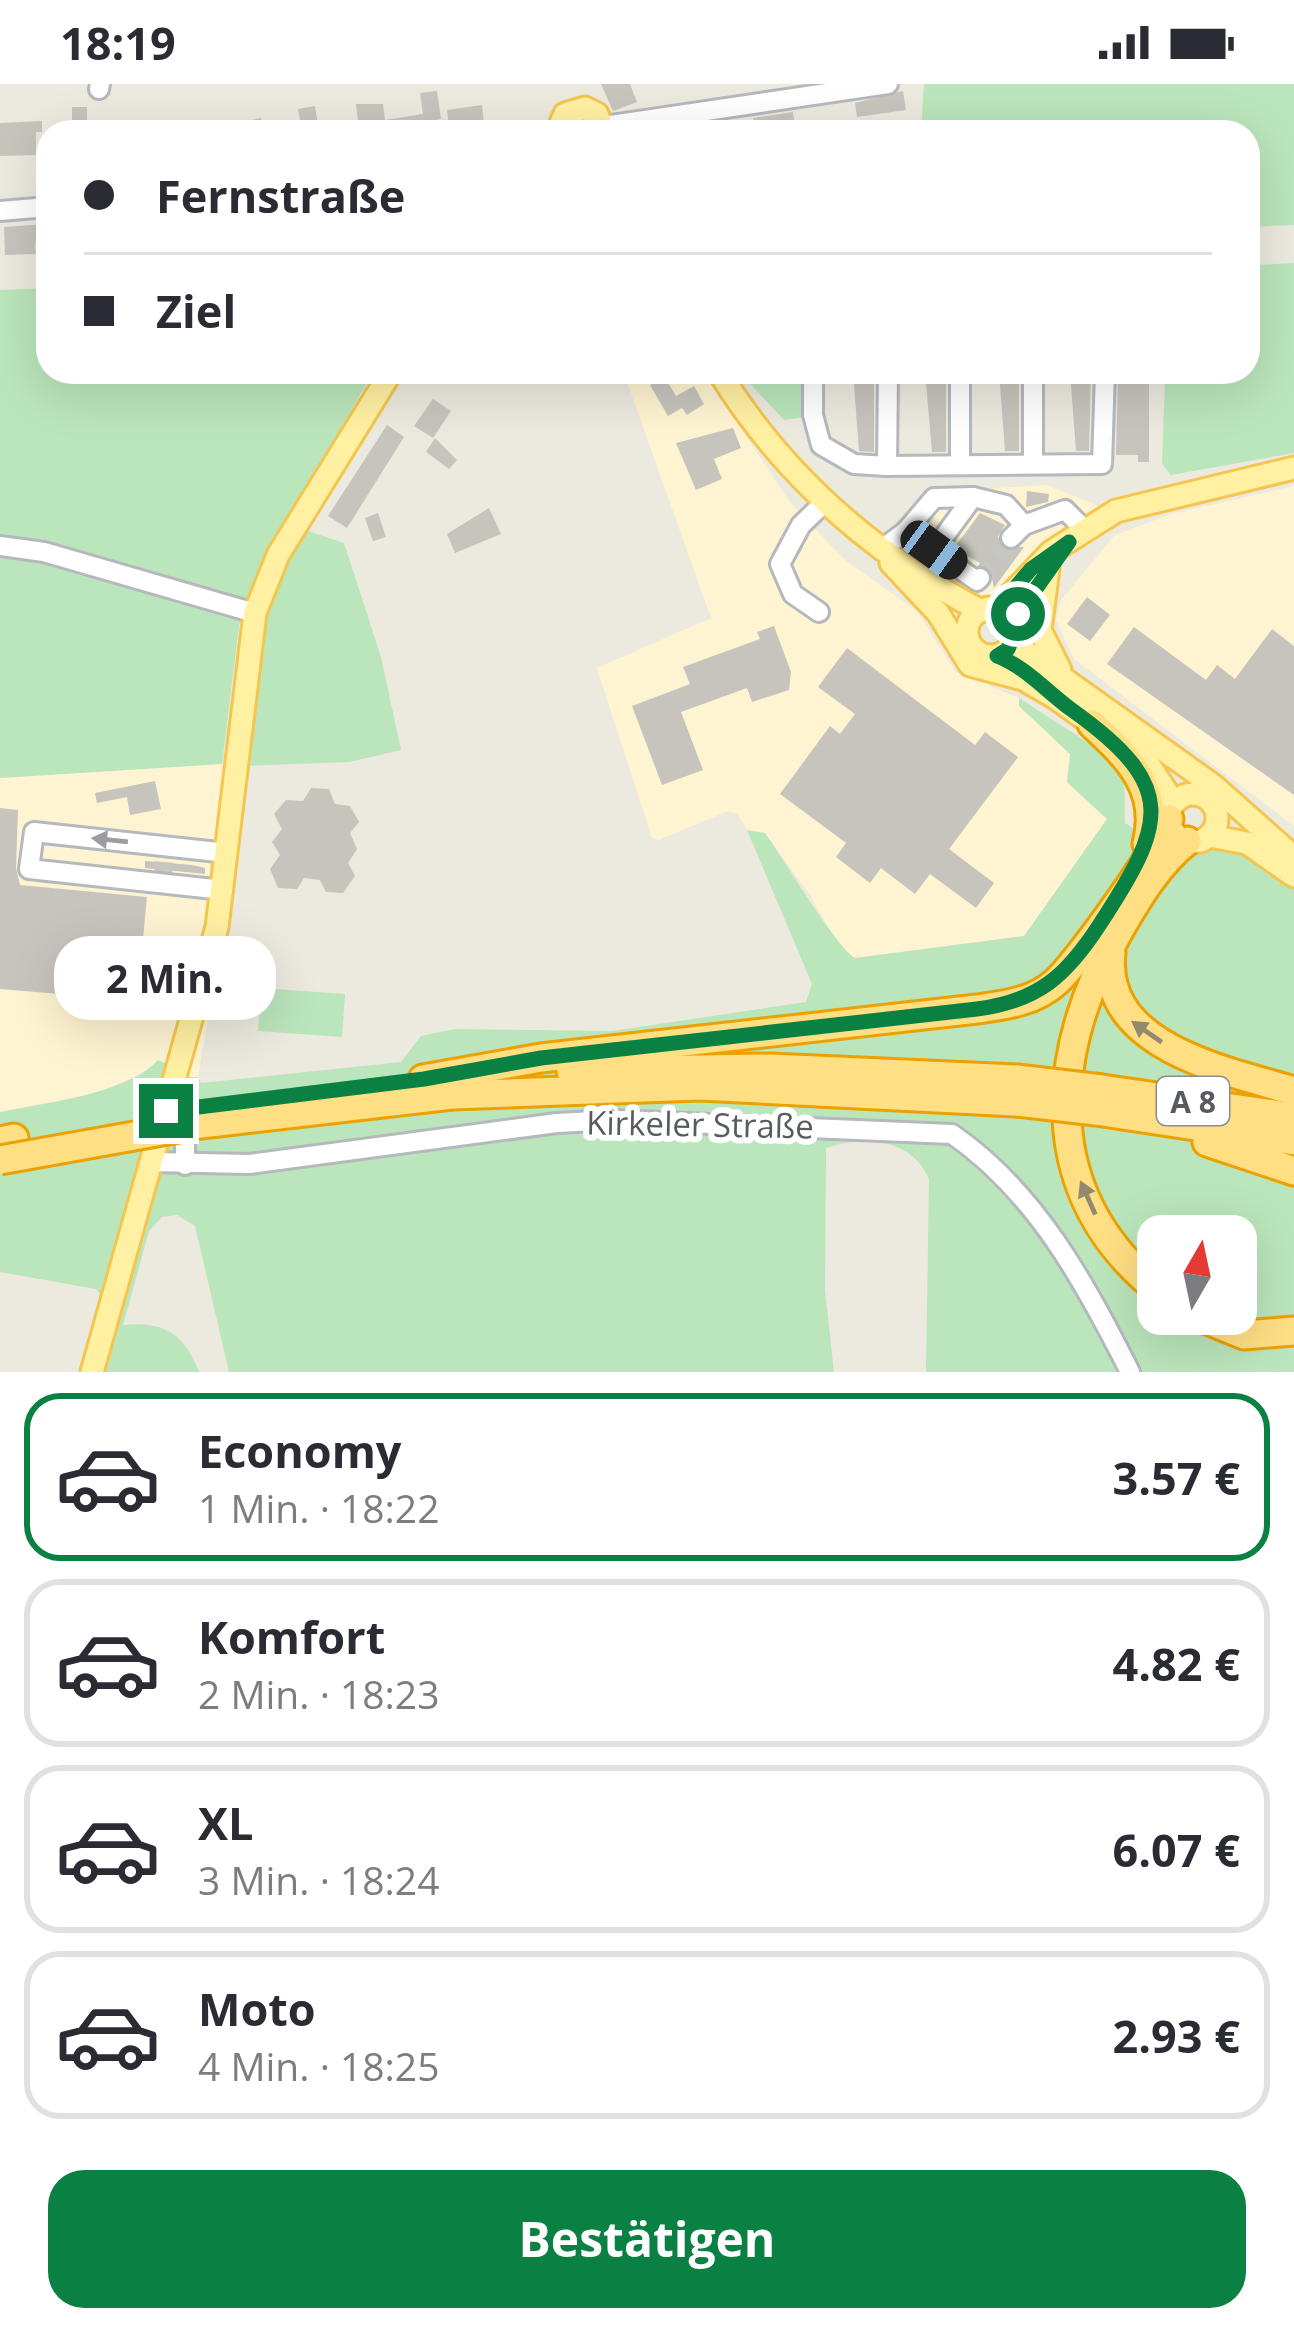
<!DOCTYPE html>
<html lang="de">
<head>
<meta charset="utf-8">
<style>
	:root { --surface:#fff; --page:#f7f7f7; --text:#2b2b33; --muted:#7c7c81; --line:#e1e1e2; --accent:#0b8043 }
	body { margin:0; font-family:"Open Sans",sans-serif; background:var(--page); color:var(--text); height:100vh; display:flex; flex-direction:column; font-size:45px; white-space:nowrap }
	* { box-sizing:border-box; margin:0 }
	p { font-size:39px; color:var(--muted) }
	.icon { flex:none; width:66px; height:66px; fill:none; stroke:currentColor; stroke-width:2; stroke-linecap:round; stroke-linejoin:round }
	.map { position:relative; height:1288px; overflow:hidden }
	.details { display:flex; flex-direction:column; background:var(--surface); flex:1 }
	.details>* { flex:none }
	.top-card { position:absolute; left:36px; top:36px; width:1224px; height:264px; border-radius:36px; box-shadow:0 12px 48px #0002; display:grid; align-content:center; height:264px; padding:0 48px; background:var(--surface) }
	.needle { width:78px; rotate:9deg }
	.tools { position:absolute; left:1137px; top:1131px; display:grid; gap:24px }
	.tools a { display:grid; place-items:center; width:120px; height:120px; border-radius:24px; background:var(--surface); box-shadow:0 12px 48px #0002; font-size:60px }
	.end { position:absolute; width:54px; height:54px; margin:-27px; border:15px solid #0b8043; background:#fff; box-shadow:0 0 0 6px #fff }
	.from { border-radius:50% }
	.bubble { position:absolute; height:84px; border-radius:36px; background:var(--surface); box-shadow:0 12px 48px #0002; font-size:39px; font-weight:700; line-height:84px; text-align:center }
	.car { position:absolute; width:36px; height:72px; margin:-36px -18px; border-radius:15px; box-shadow:0 0 9px 3px #0007; background:linear-gradient(#222 24%,#8ab4d8 0 40%,#222 0 76%,#8ab4d8 0 86%,#222 0) }
	.top-card b { display:flex; align-items:center; gap:42px; height:114px; font-size:45px }
	.top-card b+b { border-top:3px solid var(--line) }
	.top-card i { width:30px; height:30px; background:var(--text) }
	ul { padding:21px 0 0; list-style:none }
	li { display:flex; align-items:center; gap:36px; height:168px; margin:0 24px 18px; padding:0 24px; border:6px solid var(--line); border-radius:36px }
	li div { flex:1 }
	li b { display:block; font-size:45px }
	li em { font-style:normal; font-weight:700 }
	li.on { border-color:var(--accent) }
	li>.icon { width:108px; height:108px; stroke-width:1.5 }
	.cta { display:flex; gap:24px; margin-top:auto; padding:24px 48px }
	.cta a { flex:1; height:138px; border-radius:36px; background:var(--accent); color:#fff; font-size:48px; font-weight:700; line-height:138px; text-align:center }
	.status { display:flex; justify-content:space-between; align-items:center; height:84px; padding:0 60px; background:var(--surface); direction:ltr }
	.status svg { height:33px; fill:currentColor }
	.map>svg:first-child { display:block }
	.commercial { fill:#fef4d2 }
	.green { fill:#bbe5bb; fill-rule:evenodd }
	.building { fill:#c7c4bd }
	.lines { fill:none; stroke-linecap:round; stroke-linejoin:round }
	.minor-tunnel { stroke:#c7c6c0; stroke-width:18; stroke-dasharray:18 9; stroke-linecap:butt }
	.minor-casing { stroke:#b5b8bd; stroke-width:24 }
	.major-casing { stroke:#f4c650; stroke-width:27 }
	.highway-casing { stroke:#eca100; stroke-width:33 }
	.minor { stroke:#fff; stroke-width:18 }
	.major { stroke:#fff0a2; stroke-width:21 }
	.highway { stroke:#ffdf84; stroke-width:27 }
	.highway-bridge-casing { stroke:#eca100; stroke-width:33; stroke-linecap:butt }
	.highway-bridge { stroke:#ffdf84; stroke-width:27 }
	.oneway { fill:#9b9da0 }
	.oneway2 { fill:#928a6d }
	.route { stroke:#0b8043; stroke-width:15 }
	.labels { text-anchor:middle; dominant-baseline:central; stroke-width:12; stroke-linejoin:round; paint-order:stroke }
	.shield { fill:#fff; stroke:#8a8d90; stroke-width:3 }
	.shield-label { font-size:30px; font-weight:bold; fill:#585c61 }
	.street-label { font-size:33px; fill:#585c61; stroke:#fff }
</style>
</head>
<body>
<div class="status"><b>18:19</b><svg viewBox="0 0 49 12"><path d="M0 12V9h3v3zM5 12V6h3v6zM10 12V3h3v9zM15 12V0h3v12zM26 1h20v11H26zM47 4h2v5h-2z"/></svg></div>
<div class="map">
<svg width="1294" height="1288" viewBox="0 0 1294 1288">
	<rect width="100%" height="100%" fill="#ece9df"/>
	<g class="commercial">
		<polygon points="652,288 703,288 792,421 844,475 918,528 956,588 1019,614 1019,622 1070,670 1067,699 1107,735 1024,852 855,874 841,866 810,811 765,749 747,746 737,730 728,727 659,756 652,754 597,584 711,534 627,298"/>
		<polygon points="1047,401 1098,422 1026,480 999,510 980,510 895,449 928,408"/>
		<polygon points="1294,402 1294,742 1074,575 1056,536 1061,516 1115,451 1171,430"/>
		<polygon points="222,680 243,682 237,762 198,993 147,988 93,1010 0,1028 0,694"/>
	</g>
	<g class="green">
		<polygon points="924,0 1294,0 1294,141 1248,143 1248,48 921,48"/>
		<polygon points="1294,179 1294,369 1171,391 1162,380 1165,295 1169,288 1248,288 1248,188 1257,181"/>
		<polygon points="48,204 48,288 373,288 254,498 239,542 222,680 0,694 0,206"/>
		<polygon points="739,288 806,288 805,333 784,336"/>
		<path d="M 305,446 L 344,459 L 381,573 L 401,666 L 349,678 L 243,682 C 255,591 257,527 305,446 Z"/>
		<path d="M 1019,614 L 1101,667 L 1124,690 L 1125,739 L 1176,772 C 1224,746 1255,773 1294,802 L 1294,1288 L 926,1288 L 929,1095 C 912,1055 866,1050 826,1064 L 825,1207 L 834,1288 L 229,1288 L 195,1142 L 177,1131 L 162,1133 L 149,1147 L 123,1241 C 162,1237 184,1248 199,1288 L 81,1288 L 102,1212 L 96,1205 L 0,1188 L 0,1028 C 45,1019 127,1010 158,976 L 165,979 L 165,993 L 198,993 L 201,999 L 401,978 L 421,952 L 455,945 L 612,947 L 806,918 L 812,900 L 747,746 L 765,749 C 783,774 836,863 855,874 L 1024,852 L 1107,735 L 1067,698 L 1070,670 L 1019,622 ZM 1158,1152 L 1236,1152 L 1236,1230 L 1158,1230 Z"/>
		<polygon points="261,904 345,910 342,953 258,947"/>
	</g>
	<g class="building">
		<polygon points="601,0 630,0 637,18 613,27"/>
		<polygon points="437,7 441,35 426,38 428,48 359,48 356,20 383,20 385,36 423,30 420,9"/>
		<polygon points="903,7 906,26 857,33 855,19"/>
		<polygon points="482,21 484,41 449,45 447,26"/>
		<polygon points="315,22 319,48 302,48 298,25"/>
		<rect x="72" y="23" width="15" height="21"/>
		<polygon points="793,28 796,48 755,48 753,34"/>
		<polygon points="261,34 263,46 224,48 224,42"/>
		<polygon points="42,37 42,48 36,48 36,71 0,72 0,39"/>
		<polygon points="732,37 734,48 696,48 696,42"/>
		<polygon points="46,140 47,158 35,159 36,170 5,171 4,143"/>
		<polygon points="853,288 874,288 874,368 859,367"/>
		<polygon points="925,288 946,288 946,368 932,368"/>
		<polygon points="999,288 1019,288 1019,367 1005,367"/>
		<polygon points="1070,288 1091,288 1089,367 1076,367"/>
		<polygon points="1118,288 1149,288 1149,378 1138,378 1138,371 1116,371"/>
		<polygon points="664,292 676,312 694,302 704,320 687,331 682,324 668,332 650,301"/>
		<polygon points="433,315 451,327 433,354 414,342"/>
		<polygon points="387,341 404,353 347,444 328,432"/>
		<polygon points="733,344 741,364 714,375 722,395 696,406 676,359"/>
		<polygon points="435,354 457,376 449,385 426,368"/>
		<polygon points="1027,407 1049,410 1048,418 1026,423"/>
		<polygon points="489,424 501,450 455,469 447,450"/>
		<polygon points="378,429 386,453 373,457 365,434"/>
		<polygon points="980,429 1005,441 998,452 1002,464 1024,463 994,504 990,485 954,464"/>
		<polygon points="1087,513 1110,531 1090,557 1067,540"/>
		<polygon points="774,542 791,588 789,606 752,618 747,604 681,628 703,686 662,701 632,622 690,600 683,583 760,555 757,548"/>
		<polygon points="1134,543 1206,596 1217,581 1235,595 1272,545 1294,562 1294,711 1107,580"/>
		<polygon points="847,564 975,661 985,648 1018,673 949,765 994,799 976,824 930,790 915,810 881,784 870,799 836,773 846,759 780,710 830,642 840,650 855,630 818,603"/>
		<polygon points="155,697 161,725 130,731 127,713 97,719 95,709"/>
		<polygon points="311,704 329,705 335,720 350,722 359,738 350,749 357,765 348,779 355,792 343,809 326,808 320,796 304,794 297,805 278,804 270,785 280,771 272,758 282,745 274,730 286,716 303,717"/>
		<polygon points="0,724 18,726 16,784 20,801 147,813 142,865 158,867 155,900 61,891 59,910 0,905"/>
		<polygon points="145,777 192,781 205,784 205,790 145,784"/>
	</g>
	<g class="lines">
		<g class="minor-tunnel">
			<polyline points="980,494 1011,454"/>
			<polyline points="163,792 164,778"/>
		</g>
		<defs>
			<g id="minor">
				<polyline points="99,5 100,0"/>
				<polyline points="604,42 888,0"/>
				<polyline points="0,127 48,123"/>
				<polyline points="813,288 813,331 821,361 854,380 887,382 1102,380 1105,288"/>
				<polyline points="1033,288 1033,380"/>
				<polyline points="960,381 960,288"/>
				<polyline points="887,382 888,288"/>
				<polyline points="906,447 934,414 973,413"/>
				<polyline points="1011,454 1024,441 1065,426 1084,445"/>
				<polyline points="0,462 44,468 255,529"/>
				<polyline points="881,466 906,447 977,497 980,494"/>
				<polyline points="934,466 973,413 1006,421 1024,441"/>
				<polyline points="819,528 793,510 780,480 801,441 824,419"/>
				<polyline points="223,806 29,785 34,748 227,769"/>
				<polyline points="169,1018 185,1045 185,1081"/>
				<path d="M 151,1078 L 249,1080 L 557,1039 L 615,1036 L 952,1050 C 1036,1108 1085,1199 1130,1288"/>
			</g>
			<g id="major">
				<polyline points="557,48 565,30 585,24 597,30 604,48"/>
				<path d="M 719,288 C 783,392 873,470 981,527"/>
				<polyline points="891,479 938,529 970,581 1023,595 1054,613"/>
				<polyline points="1048,485 1040,546 1060,586"/>
				<circle cx="991" cy="548" r="24"/>
				<polyline points="997,525 1051,468 1116,427 1294,384"/>
				<polyline points="1015,554 1022,565 1214,702 1294,773"/>
				<polyline points="997,572 1149,681 1174,719"/>
				<circle cx="1193" cy="734" r="24"/>
				<polyline points="1209,752 1247,759 1294,792"/>
				<polyline points="92,1288 217,843 255,529 278,471 391,288"/>
			</g>
			<g id="highway">
				<path d="M 1092,640 C 1129,674 1161,706 1147,760"/>
				<path d="M 1111,869 C 1101,963 1224,986 1294,1007"/>
				<polyline points="571,987 771,984 1017,995"/>
				<path d="M 423,995 L 541,974 L 977,925 C 1005,921 1034,918 1056,898 C 1078,878 1163,760 1169,735"/>
				<polyline points="1102,1005 1294,1033"/>
				<polyline points="452,1011 699,1002 1016,1018"/>
				<polyline points="1096,1027 1294,1057"/>
				<polyline points="0,1057 14,1054"/>
				<polyline points="1207,1058 1294,1087"/>
				<path d="M 1158,1206 C 1037,1109 1049,968 1120,845 C 1138,814 1158,780 1187,757"/>
				<polyline points="1193,1230 1244,1251 1294,1247"/>
			</g>
		</defs>
		<use href="#minor" class="minor-casing"/>
		<use href="#major" class="major-casing"/>
		<use href="#highway" class="highway-casing"/>
		<use href="#minor" class="minor"/>
		<use href="#major" class="major"/>
		<use href="#highway" class="highway"/>
		<defs>
			<g id="highway-bridge">
				<polyline points="1017,995 1102,1005"/>
				<polyline points="1016,1018 1096,1027"/>
				<polyline points="0,1076 201,1040 452,1011"/>
			</g>
		</defs>
		<use href="#highway-bridge" class="highway-bridge-casing"/>
		<use href="#highway-bridge" class="highway-bridge"/>
	</g>
	<defs><path id="oneway-solid" d="M-6-.8H1V-3.2L6.5 0L1 3.2V.8H-6Z" transform="scale(3)"/></defs>
	<use class="oneway" href="#oneway-solid" transform="translate(110 756) rotate(-174)"/>
	<g class="oneway2">
		<use href="#oneway-solid" transform="translate(1147 948) rotate(-145)"/>
		<use href="#oneway-solid" transform="translate(1088 1114) rotate(-114)"/>
	</g>
	<g class="lines">
		<path class="route" d="M 166,1027 L 424,995 L 541,974 L 977,925 C 1039,917 1067,891 1100,840 C 1165,740 1180,703 1072,626 C 1047,608 1026,583 997,572 L 1008,565 L 1015,547 L 1010,533 L 997,525 L 1031,485 L 1069,458 L 1018,530"/>
	</g>
	<g class="labels">
		<rect class="shield" x="1157" y="993" width="72" height="48" rx="9"/>
		<g class="shield-label">
			<text x="1193" y="1017">A 8</text>
		</g>
		<g class="street-label">
			<text transform="translate(700 1040) rotate(1)">Kirkeler Straße</text>
		</g>
	</g>
</svg>
<div class="tools">
<a><svg class="needle" viewBox="-14 -14 28 28"><path d="M0-13l5 13h-10z" fill="#e53935"/><path d="M0 13l5-13h-10z" fill="#7c7c81"/></svg></a>
</div>
<i class="end from" style="left:1018px;top:530px"></i>
<i class="end" style="left:166px;top:1027px"></i>
<div class="bubble" style="left:54px;top:852px;width:222px">2 Min.</div>
<i class="car" style="left:934px;top:466px;rotate:126deg"></i>
<div class="top-card">
<b><i class="from"></i>Fernstraße</b>
<b><i></i>Ziel</b>
</div>
</div>
<section class="details">
<ul>
<li class="on"><svg class="icon" aria-label="car" viewBox="0 0 24 24"><path d="M5 17H2v-5l4-1 3-4h7l3 4 3 1v5h-3M9 17h6M6 11h13"/><circle cx="7" cy="17" r="2"/><circle cx="17" cy="17" r="2"/></svg><div><b>Economy</b><p>1 Min. · 18:22</p></div><em>3.57 €</em></li>
<li><svg class="icon" aria-label="car" viewBox="0 0 24 24"><path d="M5 17H2v-5l4-1 3-4h7l3 4 3 1v5h-3M9 17h6M6 11h13"/><circle cx="7" cy="17" r="2"/><circle cx="17" cy="17" r="2"/></svg><div><b>Komfort</b><p>2 Min. · 18:23</p></div><em>4.82 €</em></li>
<li><svg class="icon" aria-label="car" viewBox="0 0 24 24"><path d="M5 17H2v-5l4-1 3-4h7l3 4 3 1v5h-3M9 17h6M6 11h13"/><circle cx="7" cy="17" r="2"/><circle cx="17" cy="17" r="2"/></svg><div><b>XL</b><p>3 Min. · 18:24</p></div><em>6.07 €</em></li>
<li><svg class="icon" aria-label="car" viewBox="0 0 24 24"><path d="M5 17H2v-5l4-1 3-4h7l3 4 3 1v5h-3M9 17h6M6 11h13"/><circle cx="7" cy="17" r="2"/><circle cx="17" cy="17" r="2"/></svg><div><b>Moto</b><p>4 Min. · 18:25</p></div><em>2.93 €</em></li>
</ul>
<div class="cta"><a>Bestätigen</a></div>
</section>
</body>
</html>
